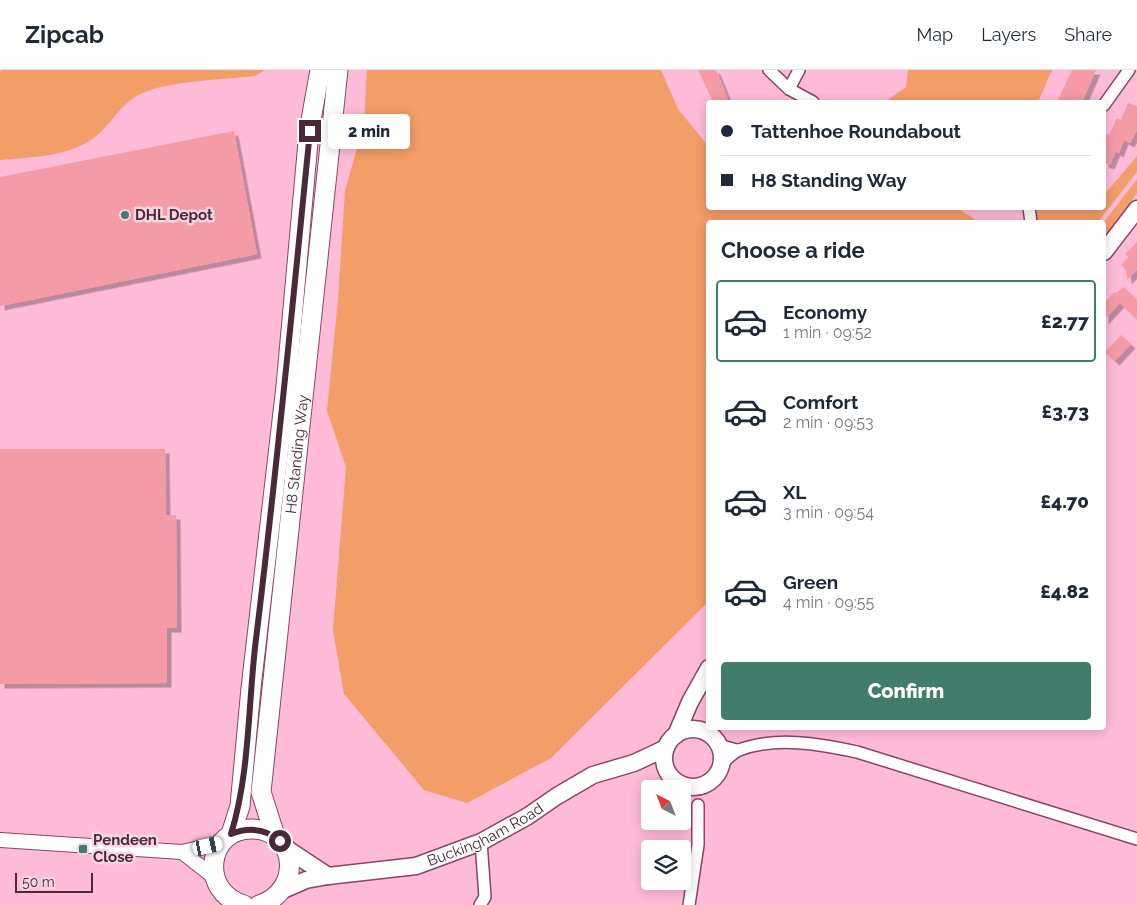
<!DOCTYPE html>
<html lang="en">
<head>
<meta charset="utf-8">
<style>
	:root { --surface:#fff; --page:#f6f6f7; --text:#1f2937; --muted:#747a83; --line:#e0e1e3; --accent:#407e6b }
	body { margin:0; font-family:Raleway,sans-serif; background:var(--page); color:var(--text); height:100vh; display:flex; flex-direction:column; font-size:19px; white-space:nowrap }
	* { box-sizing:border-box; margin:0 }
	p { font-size:16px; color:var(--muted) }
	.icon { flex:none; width:28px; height:28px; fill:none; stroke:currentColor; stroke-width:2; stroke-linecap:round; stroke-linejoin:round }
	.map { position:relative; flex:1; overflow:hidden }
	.details { position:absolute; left:706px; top:150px; width:400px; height:510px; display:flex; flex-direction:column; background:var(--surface); border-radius:5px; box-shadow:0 2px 12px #0003 }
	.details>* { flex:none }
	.banner { position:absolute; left:706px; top:30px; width:400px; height:110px; border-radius:5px; box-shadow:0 2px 12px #0003; display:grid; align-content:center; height:110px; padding:0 15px; background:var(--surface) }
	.needle { width:32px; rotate:318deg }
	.fabs { position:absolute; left:641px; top:710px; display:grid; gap:10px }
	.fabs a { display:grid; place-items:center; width:50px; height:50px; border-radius:5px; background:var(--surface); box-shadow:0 2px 12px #0003; font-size:25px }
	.scale { position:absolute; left:15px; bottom:12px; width:78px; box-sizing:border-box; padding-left:5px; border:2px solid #4a2938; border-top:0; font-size:14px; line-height:18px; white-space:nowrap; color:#4a2938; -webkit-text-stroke:4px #f7d4e2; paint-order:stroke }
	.end { position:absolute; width:22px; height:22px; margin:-11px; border:6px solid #4a2938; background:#fff; box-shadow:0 0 0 2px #fff }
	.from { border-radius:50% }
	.bubble { position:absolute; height:35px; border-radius:5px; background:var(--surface); box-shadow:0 2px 12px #0003; font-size:16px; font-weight:800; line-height:35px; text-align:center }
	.car { position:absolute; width:15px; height:30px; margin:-15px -8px; border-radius:6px; box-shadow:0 0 4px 1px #0007; background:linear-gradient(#fff 24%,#345 0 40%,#fff 0 76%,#345 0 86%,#fff 0) }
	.banner b { display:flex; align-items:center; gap:18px; height:48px; font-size:19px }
	.banner b+b { border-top:1px solid var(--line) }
	.banner i { width:12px; height:12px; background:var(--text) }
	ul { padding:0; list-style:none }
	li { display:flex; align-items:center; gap:15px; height:82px; margin:0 10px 8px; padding:0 5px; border:2px solid transparent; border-radius:5px }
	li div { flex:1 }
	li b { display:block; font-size:19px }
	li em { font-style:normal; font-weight:800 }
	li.active { border-color:var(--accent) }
	li>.icon { width:45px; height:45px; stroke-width:1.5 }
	h2 { padding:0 15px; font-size:22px; line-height:60px }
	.cta { display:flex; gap:10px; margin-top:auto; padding:10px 15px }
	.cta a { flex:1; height:58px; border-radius:5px; background:var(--accent); color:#fff; font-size:20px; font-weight:800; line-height:58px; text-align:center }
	header { display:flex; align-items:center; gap:30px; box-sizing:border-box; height:70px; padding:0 25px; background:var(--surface); border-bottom:1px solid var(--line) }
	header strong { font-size:24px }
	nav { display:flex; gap:28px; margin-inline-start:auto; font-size:18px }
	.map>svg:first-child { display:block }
	.green { fill:#f39d68 }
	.building { fill:#f49ba6; filter:url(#shadow) }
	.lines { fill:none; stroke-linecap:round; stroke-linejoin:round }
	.minor-casing { stroke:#8b4366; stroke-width:14 }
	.tertiary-casing { stroke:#8b4366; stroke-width:16 }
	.secondary-casing { stroke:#8b4366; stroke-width:19 }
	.trunk-casing { stroke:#8b4366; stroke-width:21 }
	.minor { stroke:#fff; stroke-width:11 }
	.tertiary { stroke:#fff; stroke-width:14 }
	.secondary { stroke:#fff; stroke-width:16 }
	.trunk { stroke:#fff; stroke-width:19 }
	.route { stroke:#4a2938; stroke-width:6 }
	.poi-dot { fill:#407e6b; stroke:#f7d4e2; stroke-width:2 }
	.labels { text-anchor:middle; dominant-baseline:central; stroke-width:5; stroke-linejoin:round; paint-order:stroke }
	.poi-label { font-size:15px; font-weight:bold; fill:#4a2938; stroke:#f7d4e2; text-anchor:start }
	.street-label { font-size:15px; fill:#4a2938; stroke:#f7d4e2 }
</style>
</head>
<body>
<header>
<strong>Zipcab</strong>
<nav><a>Map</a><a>Layers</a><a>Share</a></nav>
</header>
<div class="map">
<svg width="1137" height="835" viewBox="0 0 1137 835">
	<defs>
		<filter id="shadow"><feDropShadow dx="4.5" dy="4.5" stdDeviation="0" flood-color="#0004"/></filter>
	</defs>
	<rect width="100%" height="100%" fill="#ffbbd8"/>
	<g class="green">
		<path d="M 2,0 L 265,0 L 255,6 C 222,10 163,10 135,27 C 118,37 110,56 95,67 C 70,87 31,87 0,90 L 0,1 Z"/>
		<polygon points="367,0 661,0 678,39 709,77 709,138 957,138 979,152 709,152 709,531 551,688 467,733 424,720 344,624 333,560 346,397 327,341 338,229 345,121 364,54"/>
		<polygon points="908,0 1052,0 1038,32 885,32 906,17"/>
		<polygon points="1137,86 1137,102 1098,152 1037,152 1036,138 1104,138 1104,125"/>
		<polygon points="1137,109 1137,123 1104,169 1104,152"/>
	</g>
	<g class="building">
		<polygon points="698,0 716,0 729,32 713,32"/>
		<polygon points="1072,0 1096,0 1082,32 1076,29 1075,32 1057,32"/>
		<polygon points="1128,33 1137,36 1137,60 1130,73 1124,70 1119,83 1116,81 1110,95 1104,93 1104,63 1109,65 1117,48 1121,50"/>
		<polygon points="234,61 257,184 0,236 0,107"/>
		<polygon points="1137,172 1137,200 1127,210 1126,200 1121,195 1129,187 1125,184"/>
		<polygon points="1124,217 1137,230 1137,249 1120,233 1104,250 1104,233 1114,222 1116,223"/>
		<polygon points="1121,265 1131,274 1115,291 1105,282"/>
		<polygon points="0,379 165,379 166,445 176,445 177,558 167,558 167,613 0,614"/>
	</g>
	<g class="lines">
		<defs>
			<g id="minor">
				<polyline points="769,0 789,19 813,32"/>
				<polyline points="789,19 799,0"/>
				<polyline points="1104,35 1129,0"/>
				<polyline points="1029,138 1031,152"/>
				<polyline points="718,675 737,680"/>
				<path d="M 721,695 C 726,690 732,683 739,680 C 776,666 820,674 857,682 L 1137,769"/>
				<polyline points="480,835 485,827 481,772"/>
				<polyline points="689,835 698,775 698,735"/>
			</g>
			<g id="tertiary">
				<polyline points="0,770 182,782 221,773"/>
				<polyline points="182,782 214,807"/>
			</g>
			<g id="secondary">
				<polyline points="1104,182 1137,139"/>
				<circle cx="693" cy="688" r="29"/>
				<polyline points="676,665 690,632 709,598"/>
				<polyline points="284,777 328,806"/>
				<path id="s1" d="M 283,820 L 306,810 L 328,806 L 416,796 L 481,772 L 528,746 L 557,726 L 593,705 L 634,693 L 666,678"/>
			</g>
			<g id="trunk">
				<polyline points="231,764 240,736 251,618 286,316 309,61 320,0"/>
				<path id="s2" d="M 275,766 L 261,722 L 338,0"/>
				<path d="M 244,835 C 198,822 207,757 253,759 C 299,761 302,822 259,835"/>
			</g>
		</defs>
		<use href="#minor" class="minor-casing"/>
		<use href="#tertiary" class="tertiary-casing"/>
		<use href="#secondary" class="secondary-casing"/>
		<use href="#trunk" class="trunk-casing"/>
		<use href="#minor" class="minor"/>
		<use href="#tertiary" class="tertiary"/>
		<use href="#secondary" class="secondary"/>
		<use href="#trunk" class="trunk"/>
	</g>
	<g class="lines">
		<path class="route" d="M 280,771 C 265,758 249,757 231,764 C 250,703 248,633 256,569 C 277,400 293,230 310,61"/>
	</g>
	<g class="poi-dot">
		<circle cx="125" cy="145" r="5"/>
		<rect x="78" y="774" width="10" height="10" rx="2.5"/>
	</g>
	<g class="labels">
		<g class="poi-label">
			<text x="135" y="145">DHL Depot</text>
			<text x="93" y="770">Pendeen<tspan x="93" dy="17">Close</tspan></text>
		</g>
		<g class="street-label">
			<text stroke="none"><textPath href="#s2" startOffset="386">H8 Standing Way</textPath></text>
			<text stroke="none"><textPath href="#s1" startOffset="212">Buckingham Road</textPath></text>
		</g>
	</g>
</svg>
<div class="fabs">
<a><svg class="needle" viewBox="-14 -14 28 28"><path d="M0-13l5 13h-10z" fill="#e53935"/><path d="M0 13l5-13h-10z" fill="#747a83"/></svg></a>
<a><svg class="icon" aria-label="layers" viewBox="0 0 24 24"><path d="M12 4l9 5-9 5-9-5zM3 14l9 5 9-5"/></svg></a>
</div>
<div class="scale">50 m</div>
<i class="end from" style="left:280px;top:771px"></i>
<i class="end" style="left:310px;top:61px"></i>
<div class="bubble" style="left:328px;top:44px;width:82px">2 min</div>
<i class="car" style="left:208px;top:776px;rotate:78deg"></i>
<div class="banner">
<b><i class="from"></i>Tattenhoe Roundabout</b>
<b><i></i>H8 Standing Way</b>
</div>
<section class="details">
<h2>Choose a ride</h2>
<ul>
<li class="active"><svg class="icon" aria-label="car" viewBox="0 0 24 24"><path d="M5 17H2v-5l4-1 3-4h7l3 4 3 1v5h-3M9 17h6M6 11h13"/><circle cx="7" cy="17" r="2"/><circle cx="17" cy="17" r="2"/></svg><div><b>Economy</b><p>1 min · 09:52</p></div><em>£2.77</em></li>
<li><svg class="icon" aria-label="car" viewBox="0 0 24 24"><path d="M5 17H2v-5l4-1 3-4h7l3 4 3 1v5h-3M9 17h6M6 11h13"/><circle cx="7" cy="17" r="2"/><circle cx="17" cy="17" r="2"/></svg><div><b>Comfort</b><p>2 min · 09:53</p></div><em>£3.73</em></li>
<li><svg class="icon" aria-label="car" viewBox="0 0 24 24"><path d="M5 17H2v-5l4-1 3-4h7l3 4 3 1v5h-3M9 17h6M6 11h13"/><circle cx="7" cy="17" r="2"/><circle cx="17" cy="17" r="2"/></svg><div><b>XL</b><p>3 min · 09:54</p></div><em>£4.70</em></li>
<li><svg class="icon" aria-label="car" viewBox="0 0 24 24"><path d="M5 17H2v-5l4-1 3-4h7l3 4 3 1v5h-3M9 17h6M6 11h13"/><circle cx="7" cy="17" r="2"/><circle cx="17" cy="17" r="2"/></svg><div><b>Green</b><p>4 min · 09:55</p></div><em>£4.82</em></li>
</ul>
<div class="cta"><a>Confirm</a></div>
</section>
</div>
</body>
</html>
